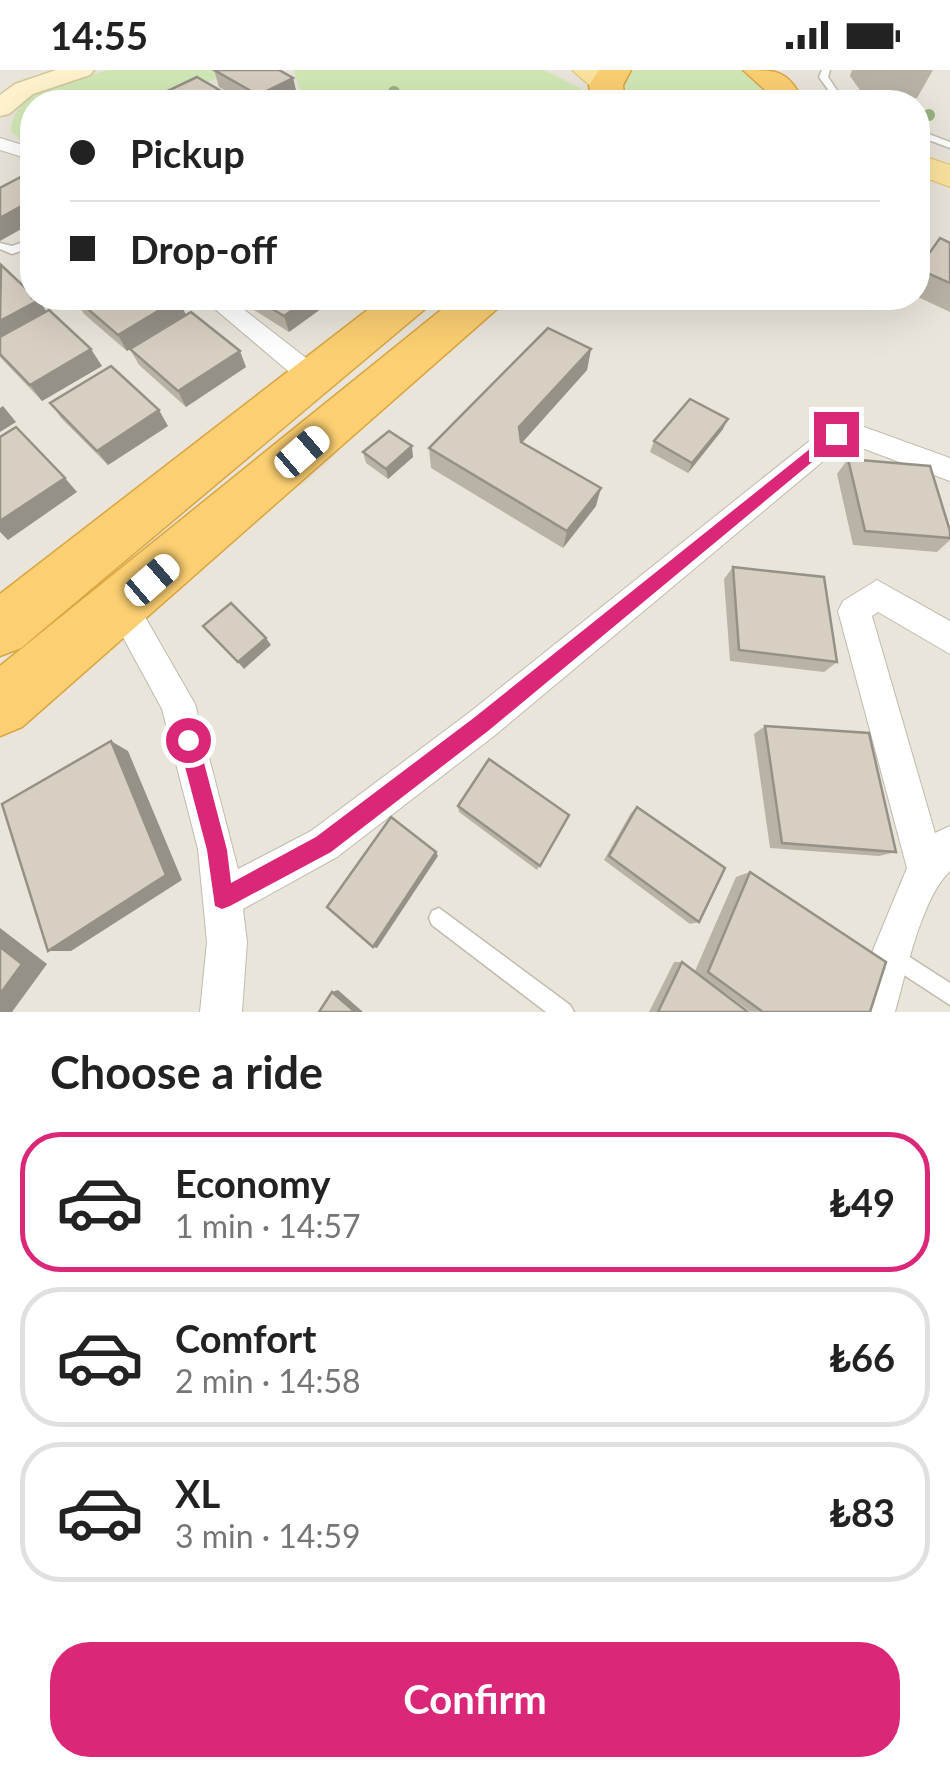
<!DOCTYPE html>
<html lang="en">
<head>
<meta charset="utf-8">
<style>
	:root { --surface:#fff; --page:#f6f6f6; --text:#222; --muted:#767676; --line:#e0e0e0; --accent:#db2777 }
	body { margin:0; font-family:Lato,sans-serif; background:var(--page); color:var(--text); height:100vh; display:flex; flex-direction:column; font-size:38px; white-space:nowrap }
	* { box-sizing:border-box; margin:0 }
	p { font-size:32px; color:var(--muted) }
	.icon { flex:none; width:55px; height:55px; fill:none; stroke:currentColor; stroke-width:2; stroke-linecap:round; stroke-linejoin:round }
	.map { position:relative; height:942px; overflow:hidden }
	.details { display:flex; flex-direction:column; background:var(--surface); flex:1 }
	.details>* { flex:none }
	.hud { position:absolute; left:20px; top:20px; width:910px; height:220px; border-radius:40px; box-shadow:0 10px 40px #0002; display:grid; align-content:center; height:220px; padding:0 50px; background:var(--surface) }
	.end { position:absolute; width:45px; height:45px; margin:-22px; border:12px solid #db2777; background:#fff; box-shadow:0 0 0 5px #fff }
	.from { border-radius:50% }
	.car { position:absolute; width:30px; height:60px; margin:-30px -15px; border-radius:12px; box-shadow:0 0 8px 2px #0007; background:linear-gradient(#fff 24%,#345 0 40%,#fff 0 76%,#345 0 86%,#fff 0) }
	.hud b { display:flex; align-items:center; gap:35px; height:95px; font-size:38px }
	.hud b+b { border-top:2px solid var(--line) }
	.hud i { width:25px; height:25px; background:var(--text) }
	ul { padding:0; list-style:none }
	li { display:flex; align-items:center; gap:30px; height:140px; margin:0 20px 15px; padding:0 30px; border:5px solid var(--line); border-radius:40px }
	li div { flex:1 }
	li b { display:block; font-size:38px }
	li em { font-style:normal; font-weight:700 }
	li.on { border-color:var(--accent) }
	li>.icon { width:90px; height:90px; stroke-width:1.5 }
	h2 { padding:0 50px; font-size:45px; line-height:120px }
	.button { display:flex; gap:20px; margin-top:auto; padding:20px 50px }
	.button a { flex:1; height:115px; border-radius:40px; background:var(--accent); color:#fff; font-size:40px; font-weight:700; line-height:115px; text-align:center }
	.status { display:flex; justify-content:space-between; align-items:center; height:70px; padding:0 50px; background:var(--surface); direction:ltr }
	.status svg { height:28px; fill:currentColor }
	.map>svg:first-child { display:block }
	.residential { fill:#e9e5da; fill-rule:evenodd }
	.green { fill:#d1e8b6 }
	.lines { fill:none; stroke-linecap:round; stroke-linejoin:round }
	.lane-casing { stroke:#c1bbae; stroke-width:3 }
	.street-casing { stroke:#c1bbae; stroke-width:2 }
	.secondary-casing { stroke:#d4c79c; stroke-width:3 }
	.primary-casing { stroke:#e2c16d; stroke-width:2 }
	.highway-casing { stroke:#dba540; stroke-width:3 }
	.lane { fill:#fff; fill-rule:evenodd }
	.street { fill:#fff; fill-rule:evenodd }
	.secondary { fill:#fef3ce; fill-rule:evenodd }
	.primary { fill:#fce39e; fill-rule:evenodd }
	.highway { fill:#fbcf72; fill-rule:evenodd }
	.tree { fill:#97b282 }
	.wall { fill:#b9b2a6 }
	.shaded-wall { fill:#969187 }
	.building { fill:#d7cfc1; stroke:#969187; stroke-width:2.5 }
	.route { fill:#db2777 }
</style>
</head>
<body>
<div class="status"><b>14:55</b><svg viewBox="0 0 49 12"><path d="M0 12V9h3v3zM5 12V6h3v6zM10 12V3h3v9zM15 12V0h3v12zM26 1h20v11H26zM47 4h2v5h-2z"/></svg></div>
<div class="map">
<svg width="950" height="942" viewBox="0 0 950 942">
	<rect width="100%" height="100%" fill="#f6f3ec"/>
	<path class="residential" d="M 0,0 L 950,0 L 950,942 L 0,942 ZM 32,32 L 918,32 L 918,228 L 32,228 Z"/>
	<g class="green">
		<path d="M 107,0 L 238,0 L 156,32 L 32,32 L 32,70 L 21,70 L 11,61 C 14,18 72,11 107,0 Z"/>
		<polygon points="294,0 544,0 582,19 586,32 303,32"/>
		<polygon points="633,0 741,0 761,19 763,30 634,32 624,15"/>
	</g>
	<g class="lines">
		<defs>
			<g id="lane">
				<polygon points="822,0 830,0 828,7 845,32 837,32 819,7"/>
				<polygon points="918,60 950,72 950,78 918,66"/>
				<polygon points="32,169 32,177 12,184 0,179 0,173 12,176"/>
				<polygon points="439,838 570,935 574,942 546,942 432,855 429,848 432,841"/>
				<polygon points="891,875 950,913 950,935 884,892 881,885 884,878"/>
			</g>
			<g id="street">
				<polygon points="0,68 32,78 32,90 0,80"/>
				<polygon points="202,228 229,228 319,298 323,305 319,312 301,312"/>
				<polygon points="842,349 950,388 950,411 846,372 494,666 337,787 243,839 247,872 242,942 200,942 207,872 198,779 162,639 106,536 111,526 122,522 133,526 195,634 238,799 311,761 470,642 832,353"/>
				<path d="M 877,510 L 950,551 L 950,584 L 878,542 L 872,546 L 935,763 L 950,756 L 950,801 C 921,829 906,903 895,942 L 853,942 L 871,885 L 907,798 L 838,541 L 843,531 Z"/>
			</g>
			<polygon id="secondary" points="56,0 94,0 90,5 33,24 9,44 0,46 0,25 15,14"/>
			<g id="primary">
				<polygon points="572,0 604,0 620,15 616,21 596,21"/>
				<polygon points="918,84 950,95 950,117 918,105"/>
			</g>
			<g id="highway">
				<polygon points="599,0 631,0 623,15 625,32 591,32 589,15"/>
				<path d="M 743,0 C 779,0 787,0 804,32 L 770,32 L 765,20 Z"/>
				<polygon points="383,228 433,228 426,238 21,578 0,586 0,524"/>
				<polygon points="456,228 505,228 498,238 22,657 0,666 0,596"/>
			</g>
		</defs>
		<use href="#lane" class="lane-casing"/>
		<use href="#street" class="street-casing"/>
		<use href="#secondary" class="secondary-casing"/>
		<use href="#primary" class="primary-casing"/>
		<use href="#highway" class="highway-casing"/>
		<use href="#lane" class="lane"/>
		<use href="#street" class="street"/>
		<use href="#secondary" class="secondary"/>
		<use href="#primary" class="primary"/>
		<use href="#highway" class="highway"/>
	</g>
	<g class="tree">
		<circle cx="394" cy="22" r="6"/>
		<circle cx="929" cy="45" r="6"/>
	</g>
	<g class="wall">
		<polygon points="214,0 293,8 297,25 281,32 246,32 219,17"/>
		<polygon points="852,0 933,0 917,28 876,29 871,22 862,23 850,6"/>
		<polygon points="950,173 950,242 918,227 918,197"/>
		<polygon points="0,196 39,230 46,242 102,296 42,331 0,287"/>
		<polygon points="68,228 177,228 186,245 246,297 186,337 139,295 130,279 127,281 84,244 76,230 72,231"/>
		<polygon points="235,228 336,228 289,262"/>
		<polygon points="591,279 587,300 522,373 596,436 563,478 431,398 429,378"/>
		<polygon points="50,333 168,356 108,395 62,349"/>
		<polygon points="723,359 688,403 650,382 654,371"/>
		<polygon points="363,382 413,387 388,409 366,393"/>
		<polygon points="848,389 950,461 950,470 937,482 853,475 837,404"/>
		<polygon points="733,497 837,592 824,602 730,591 724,509"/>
		<polygon points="765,656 896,782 879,786 770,778 754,664"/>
		<polygon points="458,736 569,745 537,800 459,742"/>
		<polygon points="637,737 699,852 690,854 604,790 631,743"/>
		<polygon points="750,802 870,942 751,942 707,910 748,942 649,942 674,892 682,892 695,901 736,807"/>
	</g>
	<g class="shaded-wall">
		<polygon points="293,8 297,25 281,32 260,32 258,25"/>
		<polygon points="32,130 32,153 0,171 0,148"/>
		<polygon points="309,228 336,228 289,262 284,246"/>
		<polygon points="178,229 186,245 127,281 118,265"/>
		<polygon points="39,230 50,247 0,274 0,251"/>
		<polygon points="91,279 102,296 42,331 30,315"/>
		<polygon points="591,279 587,300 518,377 519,357"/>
		<polygon points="240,281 246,297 186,337 178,321"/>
		<polygon points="3,336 16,352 0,362 0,338"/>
		<polygon points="159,340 168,356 108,395 97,381"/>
		<polygon points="728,349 723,359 688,403 692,393"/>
		<polygon points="412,376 413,387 388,409 386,399"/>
		<polygon points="65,408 77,422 8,470 0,462 0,451"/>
		<polygon points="601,418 596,436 563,478 567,461"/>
		<polygon points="266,568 271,575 244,599 238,592"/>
		<polygon points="111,671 128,681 182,810 71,881 48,881"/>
		<polygon points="436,782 438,786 377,878 373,877"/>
		<polygon points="0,858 47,894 12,942 0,942"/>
		<polygon points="338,920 363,942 355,942 332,922"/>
	</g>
	<g class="building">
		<polygon points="214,0 279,0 293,8 258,25"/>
		<polygon points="197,7 240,32 171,32 159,25"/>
		<polygon points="140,24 153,32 121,32"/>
		<polygon points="32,101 32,130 0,148 0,118"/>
		<polygon points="940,168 950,173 950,213 918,199"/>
		<polygon points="32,176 32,189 23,181"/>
		<polygon points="1,195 32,224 32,228 36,228 39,230 0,251"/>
		<polygon points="75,228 177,228 178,229 118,265"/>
		<polygon points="255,228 309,228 284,246"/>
		<polygon points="49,240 91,279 30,315 0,284 0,267"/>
		<polygon points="191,242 240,281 178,321 130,279"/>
		<polygon points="548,258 591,279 519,357 521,372 601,418 567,461 429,378"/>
		<polygon points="111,296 159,340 97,381 50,333"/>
		<polygon points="690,329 728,349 692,393 654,371"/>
		<polygon points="16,357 65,408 0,451 0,367"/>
		<polygon points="389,361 412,376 386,399 363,382"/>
		<polygon points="848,389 930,396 950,461 950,468 865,461"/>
		<polygon points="733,497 824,507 837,592 739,580"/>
		<polygon points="231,533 266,568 238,592 203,556"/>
		<polygon points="765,656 869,663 896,782 782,773"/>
		<polygon points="111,671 166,805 48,881 2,734"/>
		<polygon points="489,689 569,745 540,796 458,736"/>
		<polygon points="637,737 725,798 699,852 609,786"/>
		<polygon points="391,747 436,782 373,877 327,837"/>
		<polygon points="750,802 886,892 870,942 763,942 708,902"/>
		<polygon points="0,877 22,894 0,924"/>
		<polygon points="682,892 748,942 658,942"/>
		<polygon points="332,922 355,942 319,942"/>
	</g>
	<polygon class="route" points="836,358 843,364 841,368 488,661 331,782 230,836 222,839 215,836 207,780 178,670 181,663 188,660 198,670 227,780 231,813 316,767 475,647"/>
</svg>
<i class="end from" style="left:188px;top:670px"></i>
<i class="end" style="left:836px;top:364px"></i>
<i class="car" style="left:302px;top:382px;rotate:49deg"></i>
<i class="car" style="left:152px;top:510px;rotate:49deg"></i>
<div class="hud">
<b><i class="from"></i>Pickup</b>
<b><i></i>Drop-off</b>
</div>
</div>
<section class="details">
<h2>Choose a ride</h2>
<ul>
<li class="on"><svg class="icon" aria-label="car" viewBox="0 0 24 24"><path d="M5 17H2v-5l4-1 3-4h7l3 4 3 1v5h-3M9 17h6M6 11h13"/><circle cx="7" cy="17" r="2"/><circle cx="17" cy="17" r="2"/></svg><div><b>Economy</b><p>1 min · 14:57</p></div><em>₺49</em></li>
<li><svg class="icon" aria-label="car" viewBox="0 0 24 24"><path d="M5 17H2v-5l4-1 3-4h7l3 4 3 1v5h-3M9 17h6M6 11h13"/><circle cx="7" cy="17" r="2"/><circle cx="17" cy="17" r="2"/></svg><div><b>Comfort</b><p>2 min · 14:58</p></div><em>₺66</em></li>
<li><svg class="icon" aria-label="car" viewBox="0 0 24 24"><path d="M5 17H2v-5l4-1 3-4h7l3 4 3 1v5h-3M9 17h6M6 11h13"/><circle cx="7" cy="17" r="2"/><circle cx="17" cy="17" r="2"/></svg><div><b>XL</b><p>3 min · 14:59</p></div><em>₺83</em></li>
</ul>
<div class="button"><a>Confirm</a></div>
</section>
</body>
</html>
